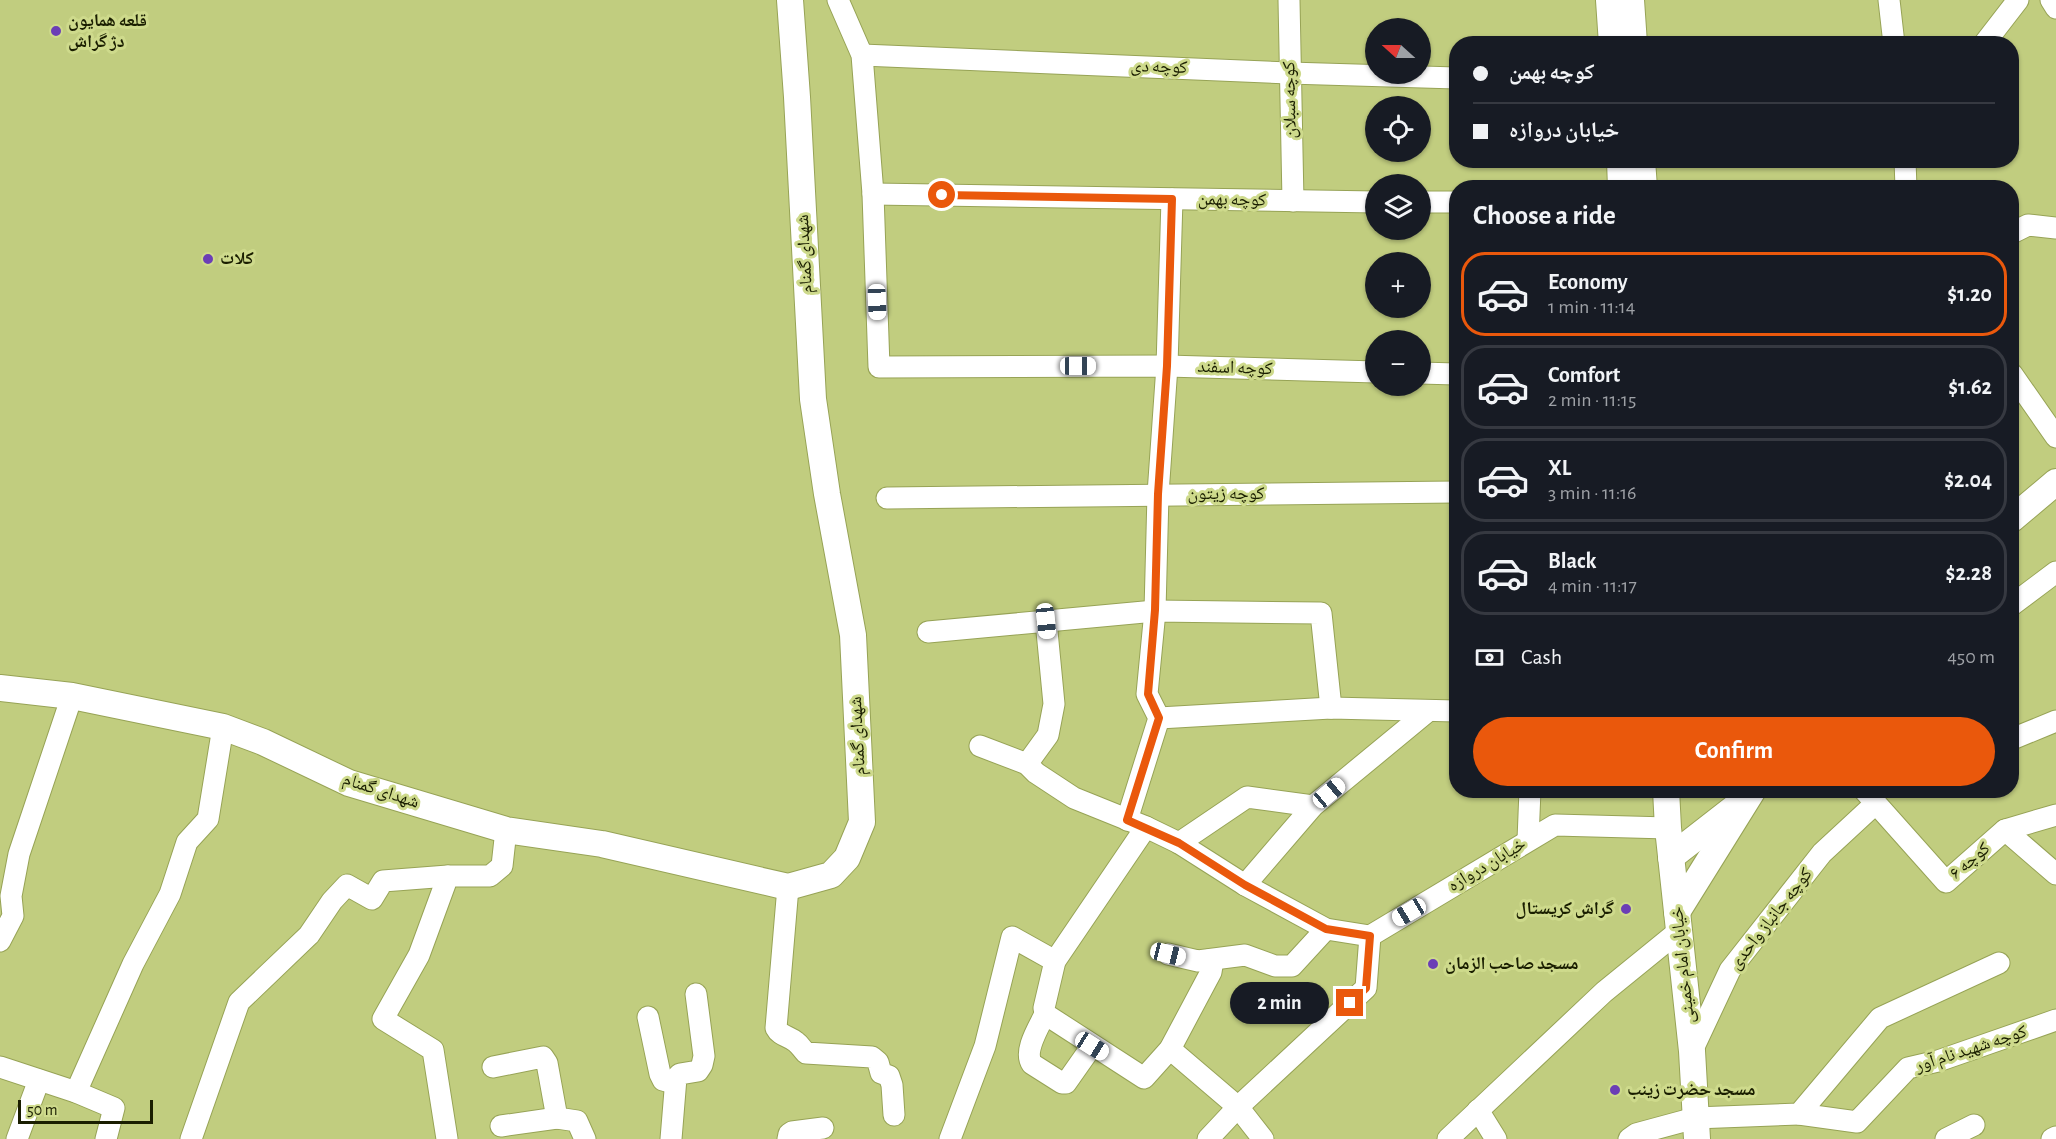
<!DOCTYPE html>
<html lang="en">
<head>
<meta charset="utf-8">
<style>
	:root { --surface:#171b24; --page:#242831; --text:#f1f3f6; --muted:#9ea1a6; --line:#363941; --accent:#ea580c }
	body { margin:0; font-family:"Alegreya Sans","Noto Naskh Arabic",sans-serif; background:var(--page); color:var(--text); height:100vh; display:flex; flex-direction:column; font-size:22px; white-space:nowrap }
	* { box-sizing:border-box; margin:0 }
	p { font-size:20px; color:var(--muted) }
	.icon { flex:none; width:33px; height:33px; fill:none; stroke:currentColor; stroke-width:2; stroke-linecap:round; stroke-linejoin:round }
	.map { position:relative; flex:1; overflow:hidden }
	.details { position:absolute; left:1449px; top:180px; width:570px; height:618px; display:flex; flex-direction:column; background:var(--surface); border-radius:24px; box-shadow:0 2px 4px #0004 }
	.details>* { flex:none }
	.hud { position:absolute; left:1449px; top:36px; width:570px; height:132px; border-radius:24px; box-shadow:0 2px 4px #0004; display:grid; align-content:center; height:132px; padding:0 24px; background:var(--surface) }
	.needle { width:39px; rotate:291deg }
	.buttons { position:absolute; left:1365px; top:18px; display:grid; gap:12px }
	.buttons a { display:grid; place-items:center; width:66px; height:66px; border-radius:50%; background:var(--surface); box-shadow:0 2px 4px #0004; font-size:30px }
	.scale { position:absolute; left:18px; bottom:15px; width:135px; box-sizing:border-box; padding-left:6px; border:3px solid #1a1e00; border-top:0; font-size:16px; line-height:21px; white-space:nowrap; color:#1a1e00; -webkit-text-stroke:4px #ceda8c; paint-order:stroke }
	.end { position:absolute; width:27px; height:27px; margin:-14px; border:8px solid #ea580c; background:#fff; box-shadow:0 0 0 3px #fff }
	.from { border-radius:50% }
	.bubble { position:absolute; height:42px; border-radius:21px; background:var(--surface); box-shadow:0 2px 4px #0004; font-size:20px; font-weight:700; line-height:42px; text-align:center }
	.car { position:absolute; width:18px; height:36px; margin:-18px -9px; border-radius:8px; box-shadow:0 0 4px 2px #0007; background:linear-gradient(#fff 24%,#345 0 40%,#fff 0 76%,#345 0 86%,#fff 0) }
	.hud b { display:flex; align-items:center; gap:21px; height:57px; font-size:22px }
	.hud b+b { border-top:2px solid var(--line) }
	.hud i { width:15px; height:15px; background:var(--text) }
	ul { padding:0; list-style:none }
	li { display:flex; align-items:center; gap:18px; height:84px; margin:0 12px 9px; padding:0 12px; border:3px solid var(--line); border-radius:24px }
	li div { flex:1 }
	li b { display:block; font-size:22px }
	li em { font-style:normal; font-weight:700 }
	li.active { border-color:var(--accent) }
	li>.icon { width:54px; height:54px; stroke-width:1.5 }
	h2 { padding:0 24px; font-size:27px; line-height:72px }
	.pay { display:flex; align-items:center; gap:15px; height:66px; padding:0 24px; font-size:22px }
	.pay p { margin-inline-start:auto }
	.button { display:flex; gap:12px; margin-top:auto; padding:12px 24px }
	.button a { flex:1; height:69px; border-radius:36px; background:var(--accent); color:#fff; font-size:24px; font-weight:700; line-height:69px; text-align:center }
	.map>svg:first-child { display:block }
	.lines { fill:none; stroke-linecap:round; stroke-linejoin:round }
	.minor-casing { stroke:#97a356; stroke-width:23 }
	.tertiary-casing { stroke:#97a356; stroke-width:28 }
	.minor { stroke:#fff; stroke-width:21 }
	.tertiary { stroke:#fff; stroke-width:26 }
	.route { stroke:#ea580c; stroke-width:8 }
	.poi-dot { fill:#6b3eb6; stroke:#ceda8c; stroke-width:2 }
	.labels { text-anchor:middle; dominant-baseline:central; stroke-width:6; stroke-linejoin:round; paint-order:stroke }
	.poi-label { font-size:18px; font-weight:bold; fill:#1a1e00; stroke:#ceda8c; text-anchor:start }
	.street-label { font-size:18px; fill:#1a1e00; stroke:#ceda8c }
</style>
</head>
<body>
<div class="map">
<svg width="2056" height="1139" viewBox="0 0 2056 1139">
	<rect width="100%" height="100%" fill="#c1cd7f"/>
	<g class="lines">
		<defs>
			<g id="minor">
				<polyline points="838,0 862,55 873,194 879,367 1167,366 1376,372"/>
				<polyline points="1289,0 1293,201"/>
				<polyline points="1889,0 1894,44"/>
				<polyline points="2051,0 2056,8"/>
				<polyline points="1984,44 2018,0"/>
				<polyline points="862,55 1289,73 1456,78"/>
				<polyline points="1905,160 1906,188"/>
				<polyline points="873,194 1376,202"/>
				<polyline points="1420,202 1456,202"/>
				<polyline points="2012,233 2028,225 2056,228"/>
				<polyline points="1420,373 1456,374"/>
				<polyline points="2012,374 2056,437"/>
				<polyline points="887,498 1456,492"/>
				<polyline points="2012,605 2056,572"/>
				<polyline points="928,632 1155,611 1321,613 1331,708"/>
				<polyline points="1159,718 1331,708 1456,711"/>
				<polyline points="2012,739 2056,721"/>
				<polyline points="980,746 1027,764 1036,773 1074,798 1146,827 1179,843 1245,885 1326,929 1370,936"/>
				<polyline points="1027,764 1048,735 1054,704 1046,621"/>
				<polyline points="1864,790 1946,882 2005,830 2056,815"/>
				<polyline points="1127,820 1159,718 1147,694 1155,611 1158,494 1167,366 1172,199"/>
				<polyline points="1146,827 1055,961 1044,1008 1045,1014 1144,1078 1170,1049 1211,972 1212,966 1209,960"/>
				<polyline points="2005,830 2056,874"/>
				<polyline points="1528,840 1530,790"/>
				<polyline points="1179,843 1247,797 1313,806"/>
				<polyline points="1245,885 1313,806 1427,712"/>
				<path d="M 788,887 L 776,1028 C 780,1036 789,1036 796,1042 C 800,1045 802,1049 806,1053 L 872,1057 L 878,1062 L 881,1073 L 889,1076 L 892,1085 L 894,1115"/>
				<polyline points="0,941 13,916 11,896 19,854 72,696"/>
				<polyline points="1168,954 1198,961 1245,955 1275,966 1292,966 1326,929"/>
				<path d="M 1045,1014 C 1039,1027 1023,1051 1032,1064 L 1062,1083 L 1066,1083 L 1092,1046"/>
				<polyline points="648,1017 660,1074 663,1080 674,1083"/>
				<polyline points="1170,1049 1238,1107 1263,1139"/>
				<polyline points="1692,1051 1730,970 1822,853 1875,804"/>
				<polyline points="0,1067 76,1092 114,1108 106,1139"/>
				<polyline points="493,1067 543,1057 547,1063 557,1118 577,1121 585,1139"/>
				<polyline points="76,1092 133,964 170,894 187,842 208,819 223,727"/>
				<polyline points="1478,1110 1496,1139"/>
				<polyline points="1799,1114 1857,1122 1908,1068 1938,1061 2056,1020"/>
				<polyline points="501,1126 557,1118"/>
				<polyline points="17,1139 39,1080"/>
				<polyline points="191,1139 239,1002 309,935 332,901 347,885 372,899 383,881 448,876"/>
				<polyline points="447,1139 433,1050 383,1019 419,955 448,876 490,876 502,866 506,830"/>
				<polyline points="671,1139 676,1078 680,1074 698,1071 702,1065 704,1056 696,994"/>
				<polyline points="788,1139 789,1134 792,1132 823,1128"/>
				<polyline points="950,1139 985,1046 1012,937 1055,961"/>
				<polyline points="1208,1139 1238,1107 1366,988 1370,936 1555,825 1668,828"/>
				<polyline points="1448,1139 1604,992 1679,931"/>
				<polyline points="1629,1139 1636,1134 1695,1118 1799,1114 1880,1018 1999,963"/>
				<polyline points="1946,1139 1974,1125"/>
				<polyline points="2052,1139 2056,1137"/>
			</g>
			<g id="tertiary">
				<polyline points="1609,0 1612,44"/>
				<polyline points="1631,0 1634,44"/>
				<polyline points="1620,160 1621,188"/>
				<polyline points="1642,160 1644,188"/>
				<polyline points="2012,519 2056,482"/>
				<polyline points="0,688 72,696 223,727 263,742 349,783 506,830 602,844 788,887 831,875 847,858 862,822 853,635 827,494 813,399 797,97 790,0"/>
				<polyline points="1666,790 1668,828 1692,1051 1697,1139"/>
				<polyline points="1671,857 1734,808"/>
				<polyline points="1677,912 1753,790"/>
			</g>
		</defs>
		<use href="#minor" class="minor-casing"/>
		<use href="#tertiary" class="tertiary-casing"/>
		<use href="#minor" class="minor"/>
		<use href="#tertiary" class="tertiary"/>
	</g>
	<g class="lines">
		<polyline class="route" points="942,195 1172,199 1167,366 1158,494 1155,610 1148,694 1159,718 1127,820 1179,843 1245,885 1326,929 1370,936 1366,988 1350,1003"/>
	</g>
	<g class="poi-dot">
		<circle cx="56" cy="31" r="6"/>
		<circle cx="208" cy="259" r="6"/>
		<circle cx="1626" cy="909" r="6"/>
		<circle cx="1433" cy="964" r="6"/>
		<circle cx="1615" cy="1090" r="6"/>
	</g>
	<g class="labels">
		<g class="poi-label">
			<text x="68" y="21">قلعه همایون<tspan x="68" dy="21">دژ گراش</tspan></text>
			<text x="220" y="259">کلات</text>
			<text x="1614" y="909" text-anchor="end">گراش کریستال</text>
			<text x="1445" y="964">مسجد صاحب الزمان</text>
			<text x="1627" y="1090">مسجد حضرت زینب</text>
		</g>
		<g class="street-label">
			<text transform="translate(1159 67) rotate(2)">کوچه دی</text>
			<text transform="translate(1290 100) rotate(-91)">کوچه سبلان</text>
			<text transform="translate(1232 200) rotate(1)">کوچه بهمن</text>
			<text transform="translate(805 254) rotate(-93)">شهدای گمنام</text>
			<text transform="translate(1235 368) rotate(2)">کوچه اسفند</text>
			<text x="1226" y="494">کوچه زیتون</text>
			<text transform="translate(858 736) rotate(-93)">شهدای گمنام</text>
			<text transform="translate(381 791) rotate(18)">شهدای گمنام</text>
			<text transform="translate(1970 861) rotate(-40)">کوچه ۶</text>
			<text transform="translate(1487 865) rotate(-31)">خیابان دروازه</text>
			<text transform="translate(1771 919) rotate(-52)">کوچه جانباز واحدی</text>
			<text transform="translate(1683 965) rotate(-96)">خیابان امام خمینی</text>
			<text transform="translate(1971 1049) rotate(-18)">کوچه شهید نام آور</text>
		</g>
	</g>
</svg>
<div class="buttons">
<a><svg class="needle" viewBox="-14 -14 28 28"><path d="M0-13l5 13h-10z" fill="#e53935"/><path d="M0 13l5-13h-10z" fill="#9ea1a6"/></svg></a>
<a><svg class="icon" aria-label="locate" viewBox="0 0 24 24"><circle cx="12" cy="12" r="6"/><path d="M12 2v4M12 18v4M2 12h4M18 12h4"/></svg></a>
<a><svg class="icon" aria-label="layers" viewBox="0 0 24 24"><path d="M12 4l9 5-9 5-9-5zM3 14l9 5 9-5"/></svg></a>
<a>+</a>
<a>−</a>
</div>
<div class="scale">50 m</div>
<i class="end from" style="left:942px;top:195px"></i>
<i class="end" style="left:1350px;top:1003px"></i>
<div class="bubble" style="left:1230px;top:982px;width:99px">2 min</div>
<i class="car" style="left:877px;top:302px;rotate:178deg"></i>
<i class="car" style="left:1078px;top:366px;rotate:90deg"></i>
<i class="car" style="left:1046px;top:621px;rotate:174deg"></i>
<i class="car" style="left:1329px;top:793px;rotate:50deg"></i>
<i class="car" style="left:1409px;top:912px;rotate:239deg"></i>
<i class="car" style="left:1168px;top:954px;rotate:104deg"></i>
<i class="car" style="left:1092px;top:1046px;rotate:122deg"></i>
<div class="hud">
<b><i class="from"></i>کوچه بهمن</b>
<b><i></i>خیابان دروازه</b>
</div>
<section class="details">
<h2>Choose a ride</h2>
<ul>
<li class="active"><svg class="icon" aria-label="car" viewBox="0 0 24 24"><path d="M5 17H2v-5l4-1 3-4h7l3 4 3 1v5h-3M9 17h6M6 11h13"/><circle cx="7" cy="17" r="2"/><circle cx="17" cy="17" r="2"/></svg><div><b>Economy</b><p>1 min · 11:14</p></div><em>$1.20</em></li>
<li><svg class="icon" aria-label="car" viewBox="0 0 24 24"><path d="M5 17H2v-5l4-1 3-4h7l3 4 3 1v5h-3M9 17h6M6 11h13"/><circle cx="7" cy="17" r="2"/><circle cx="17" cy="17" r="2"/></svg><div><b>Comfort</b><p>2 min · 11:15</p></div><em>$1.62</em></li>
<li><svg class="icon" aria-label="car" viewBox="0 0 24 24"><path d="M5 17H2v-5l4-1 3-4h7l3 4 3 1v5h-3M9 17h6M6 11h13"/><circle cx="7" cy="17" r="2"/><circle cx="17" cy="17" r="2"/></svg><div><b>XL</b><p>3 min · 11:16</p></div><em>$2.04</em></li>
<li><svg class="icon" aria-label="car" viewBox="0 0 24 24"><path d="M5 17H2v-5l4-1 3-4h7l3 4 3 1v5h-3M9 17h6M6 11h13"/><circle cx="7" cy="17" r="2"/><circle cx="17" cy="17" r="2"/></svg><div><b>Black</b><p>4 min · 11:17</p></div><em>$2.28</em></li>
</ul>
<div class="pay"><svg class="icon" aria-label="cash" viewBox="0 0 24 24"><path d="M3 7h18v10H3z"/><circle cx="12" cy="12" r="2"/></svg>Cash<p>450 m</p></div>
<div class="button"><a>Confirm</a></div>
</section>
</div>
</body>
</html>
